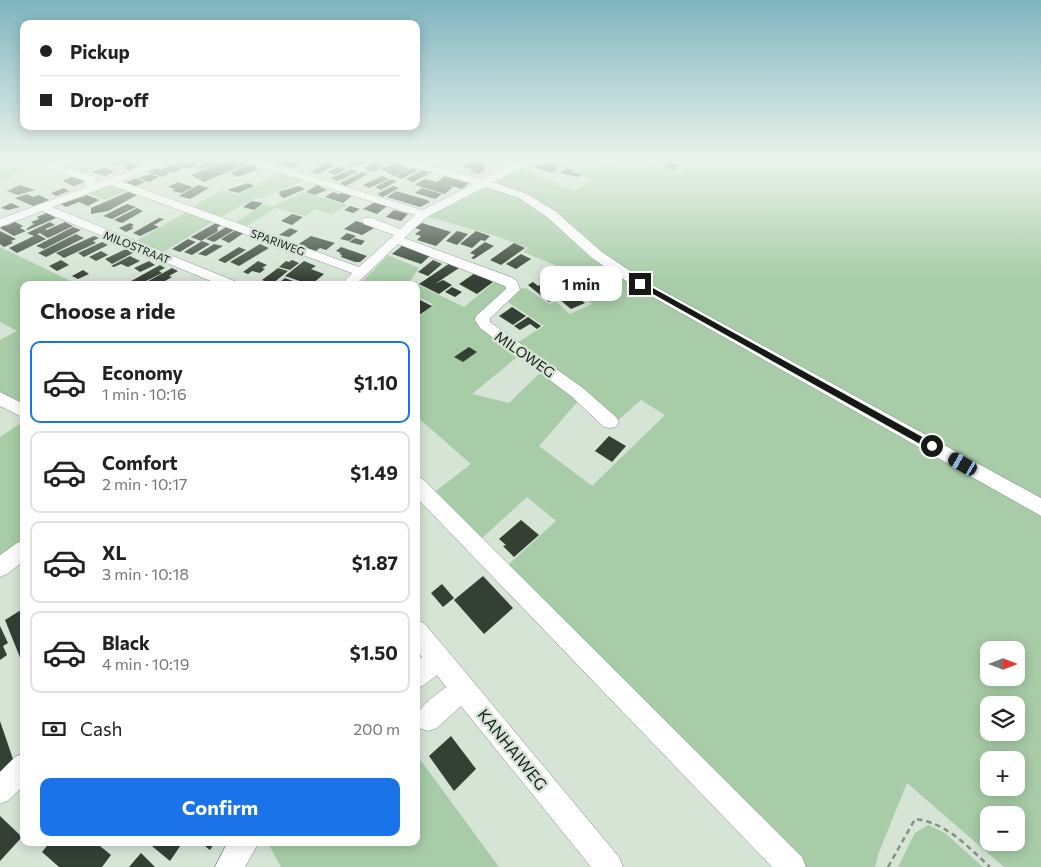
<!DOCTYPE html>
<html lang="en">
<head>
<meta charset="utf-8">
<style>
	:root { --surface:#fff; --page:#f2f2f2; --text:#222; --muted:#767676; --line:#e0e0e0; --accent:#1a73e8 }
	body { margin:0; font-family:Commissioner,sans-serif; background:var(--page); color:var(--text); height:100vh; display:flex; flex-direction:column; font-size:19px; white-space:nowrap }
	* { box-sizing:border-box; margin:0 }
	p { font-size:16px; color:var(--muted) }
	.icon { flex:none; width:28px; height:28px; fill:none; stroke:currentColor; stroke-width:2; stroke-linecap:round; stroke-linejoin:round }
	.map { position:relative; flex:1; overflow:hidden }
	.drawer { position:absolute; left:20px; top:281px; width:400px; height:565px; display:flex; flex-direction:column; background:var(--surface); border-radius:10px; box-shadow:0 2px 12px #0003 }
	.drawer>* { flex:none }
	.top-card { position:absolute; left:20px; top:20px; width:400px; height:110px; border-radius:10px; box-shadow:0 2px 12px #0003; display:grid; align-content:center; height:110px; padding:0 20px; background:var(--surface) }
	.needle { width:32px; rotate:90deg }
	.fabs { position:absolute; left:980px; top:641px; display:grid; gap:10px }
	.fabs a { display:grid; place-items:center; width:45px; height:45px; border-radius:10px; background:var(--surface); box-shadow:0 2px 12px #0003; font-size:25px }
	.end { position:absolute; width:22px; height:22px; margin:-11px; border:6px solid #151a15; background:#fff; box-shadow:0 0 0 2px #fff }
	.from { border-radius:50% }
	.bubble { position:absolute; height:35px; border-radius:10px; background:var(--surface); box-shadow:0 2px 12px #0003; font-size:16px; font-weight:700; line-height:35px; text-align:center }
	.car { position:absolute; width:15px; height:30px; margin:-15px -8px; border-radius:6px; box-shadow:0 0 4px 1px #0007; background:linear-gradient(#222 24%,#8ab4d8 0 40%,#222 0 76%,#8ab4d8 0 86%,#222 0) }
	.top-card b { display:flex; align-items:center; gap:18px; height:48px; font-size:19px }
	.top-card b+b { border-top:1px solid var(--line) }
	.top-card i { width:12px; height:12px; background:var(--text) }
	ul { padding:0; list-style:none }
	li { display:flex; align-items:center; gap:15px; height:82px; margin:0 10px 8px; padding:0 10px; border:2px solid var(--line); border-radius:10px }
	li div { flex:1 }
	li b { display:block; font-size:19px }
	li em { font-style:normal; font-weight:700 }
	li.current { border-color:var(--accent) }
	li>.icon { width:45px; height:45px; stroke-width:1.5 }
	h2 { padding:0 20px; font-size:22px; line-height:60px }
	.pay { display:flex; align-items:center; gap:12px; height:55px; padding:0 20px; font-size:19px }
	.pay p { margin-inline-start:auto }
	.cta { display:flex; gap:10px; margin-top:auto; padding:10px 20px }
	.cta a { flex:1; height:58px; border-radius:10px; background:var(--accent); color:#fff; font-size:20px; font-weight:700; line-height:58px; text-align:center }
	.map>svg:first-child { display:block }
	.green { fill:#a7cca7; fill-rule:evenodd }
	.building { fill:#344034 }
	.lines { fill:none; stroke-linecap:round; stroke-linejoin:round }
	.minor-casing { stroke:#7c8a7c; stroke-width:1 }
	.path { stroke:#869186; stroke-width:2.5; stroke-dasharray:5.5 4; stroke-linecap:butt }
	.minor { fill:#fff; fill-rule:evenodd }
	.route { fill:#151a15 }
	.labels { text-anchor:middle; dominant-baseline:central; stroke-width:5; stroke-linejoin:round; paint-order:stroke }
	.far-street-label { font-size:11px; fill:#151a15; stroke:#d5e4d5 }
	.street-label { font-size:14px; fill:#151a15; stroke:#d5e4d5 }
	.near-street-label { font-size:16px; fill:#151a15; stroke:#d5e4d5 }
</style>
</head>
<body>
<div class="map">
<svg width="1041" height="867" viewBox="0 0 1041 867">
	<rect width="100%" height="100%" fill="#d5e4d5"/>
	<g class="green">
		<polygon points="0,160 114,160 82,174 44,162 5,179 0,177"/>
		<polygon points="542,160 594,160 610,166 620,160 641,160 679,173 689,165 672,160 1041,160 1041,503 629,274 565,224 495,181 519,168 574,191 594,179"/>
		<polygon points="283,172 305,180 259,199 255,198 219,218 190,208 221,190 237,195"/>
		<polygon points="110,183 128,190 105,200 85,192"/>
		<path d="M 479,188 C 527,193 545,213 578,245 L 1041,512 L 1041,867 L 1004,867 L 907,783 L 879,852 L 875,867 L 801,867 L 508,565 L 556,521 L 527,497 L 481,539 L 432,494 L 471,464 L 416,416 L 416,320 L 433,304 L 416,296 L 416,285 L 359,285 L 388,255 L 419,268 L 410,281 L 464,307 L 498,279 L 510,289 L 479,318 L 521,354 L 472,394 L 509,403 L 542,371 L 580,399 L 539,446 L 592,486 L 665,415 L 641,400 L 616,422 L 515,344 L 544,326 L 505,300 L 517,289 L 526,288 L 549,304 L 556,302 L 570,314 L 592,304 L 578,292 L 595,281 L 576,269 L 569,273 L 556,272 L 555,265 L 523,252 L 528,248 L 496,236 L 426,216 ZM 989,650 L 1016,650 L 1016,678 L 989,678 ZM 989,705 L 1016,705 L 1016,732 L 989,732 ZM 989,760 L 1016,760 L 1016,788 L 989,788 ZM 989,815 L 1016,815 L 1016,842 L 989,842 Z"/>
		<polygon points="303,192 347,205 332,214 315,209 305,216 276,208 245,227 234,223 264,204 271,207"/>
		<polygon points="187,212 214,221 162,253 134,242"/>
		<polygon points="0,247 79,285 24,285 24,408 0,393 0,340 17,331 0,322"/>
		<polygon points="24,421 24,541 0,558 0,437"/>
		<polygon points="416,754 499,867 281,867 268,843 416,842"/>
		<polygon points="928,825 945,833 983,867 898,867 915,833"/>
	</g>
	<g class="building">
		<polygon points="118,160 124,160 127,161 116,166 110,163"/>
		<polygon points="179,160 185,160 183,160 200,164 189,169 172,164"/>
		<polygon points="214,160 225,160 201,169 196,167"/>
		<polygon points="227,160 241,160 249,163 204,182 191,175"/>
		<polygon points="288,160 309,160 291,168 277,164"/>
		<polygon points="359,160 371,160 354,167 348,165"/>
		<polygon points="473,160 488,164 483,168 486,169 479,174 469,171 472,169 463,167"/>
		<polygon points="131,161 140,165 130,170 124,168 127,166 124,165"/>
		<polygon points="662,161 666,163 669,161 680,165 674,170 658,164"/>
		<polygon points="326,162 335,165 318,174 311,172"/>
		<polygon points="375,162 384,166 373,172 363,168"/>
		<polygon points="548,162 558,166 554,169 557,170 550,173 535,167"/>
		<polygon points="395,163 409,169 394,176 381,169"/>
		<polygon points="250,164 259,169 237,177 230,173"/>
		<polygon points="170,165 182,168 173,173 161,170"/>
		<polygon points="340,166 346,169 335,175 328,172"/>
		<polygon points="103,167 115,171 105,176 92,172"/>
		<polygon points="157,168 161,170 170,173 162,177 148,172"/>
		<polygon points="412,168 418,171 401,179 396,176"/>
		<polygon points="567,168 575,170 572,172 582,175 579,177 559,173"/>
		<polygon points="351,169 358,172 337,181 331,178"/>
		<polygon points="425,169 432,172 413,182 406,179"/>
		<polygon points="362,172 368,174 346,186 340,183"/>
		<polygon points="151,174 159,177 149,182 138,178"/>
		<polygon points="77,175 89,180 74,186 62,181"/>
		<polygon points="382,176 389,179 369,188 363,185"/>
		<polygon points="445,176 465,180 462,182 468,183 462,189 441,183 453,187 445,194 415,185 424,179 437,182"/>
		<polygon points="136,178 145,182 133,187 124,183"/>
		<polygon points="391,179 397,181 381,190 375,187"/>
		<polygon points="178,182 193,187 182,193 172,191 175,189 168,187"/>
		<polygon points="248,183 254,186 238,193 227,190"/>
		<polygon points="20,185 35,190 18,195 7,191"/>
		<polygon points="198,185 209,188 190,199 179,196"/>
		<polygon points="317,185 327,190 315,195 306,192"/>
		<polygon points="299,186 305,189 284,198 279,195 281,194 278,192"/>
		<polygon points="393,186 399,188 383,197 377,194"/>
		<polygon points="64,188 69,191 56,196 51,193"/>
		<polygon points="422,188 442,194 435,199 415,193"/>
		<polygon points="396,191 427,200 430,202 420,207 387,197"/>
		<polygon points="128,192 137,195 108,211 91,214 91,208"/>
		<polygon points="333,192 339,194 342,193 352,196 343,203 325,197"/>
		<polygon points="27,194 33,197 39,195 49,200 33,206 15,198"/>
		<polygon points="87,195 99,200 88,206 79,202 66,207 61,204"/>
		<polygon points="252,201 263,203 254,210 243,207"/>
		<polygon points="375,202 387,206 377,214 363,209"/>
		<polygon points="11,203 20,207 8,210 1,208"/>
		<polygon points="127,204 136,207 112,219 103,216"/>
		<polygon points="350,206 360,209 353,213 344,210"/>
		<polygon points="137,208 143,211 122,223 114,220"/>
		<polygon points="394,210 408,214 401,221 386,217"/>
		<polygon points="47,213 56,218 28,230 26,229 34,224 31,222 39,219 37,217"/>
		<polygon points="292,214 303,217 292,225 281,221"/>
		<polygon points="159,218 164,219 154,225 159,227 140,236 133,233"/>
		<polygon points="356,221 376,227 362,235 344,229"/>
		<polygon points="15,222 23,226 20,228 26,231 14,236 0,228 4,225 6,226"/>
		<polygon points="50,222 55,225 45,229 47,230 65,222 73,226 48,238 40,233 37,234 46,239 17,253 9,248 34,236 27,233"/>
		<polygon points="130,223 134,225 131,227 134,228 126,232 119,228"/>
		<polygon points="216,223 221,225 217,228 218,231 201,241 191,237"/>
		<polygon points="422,223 451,232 436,246 417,240 421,236 415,234 421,230 415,228"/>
		<polygon points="228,226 236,229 214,242 206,239"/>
		<polygon points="73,227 81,230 44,249 36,246"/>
		<polygon points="290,228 298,231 289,237 279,235"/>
		<polygon points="236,230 245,232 229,243 221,239"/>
		<polygon points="0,231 16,239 11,241 13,243 4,247 0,244"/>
		<polygon points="457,231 468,234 457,245 446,241"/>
		<polygon points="476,231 490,236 485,241 481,240 472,248 460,244"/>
		<polygon points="347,233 356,236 349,241 340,239"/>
		<polygon points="76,234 84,238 46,257 38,253"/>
		<polygon points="94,236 99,238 93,241 96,243 64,258 56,253"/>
		<polygon points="311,236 335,243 326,250 320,248 316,251 297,245"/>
		<polygon points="355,238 365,241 361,245 349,242"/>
		<polygon points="188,239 196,242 180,252 172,249"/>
		<polygon points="202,241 210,244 192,255 184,252"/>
		<polygon points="102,242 108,245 84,257 78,253"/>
		<polygon points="485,242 494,246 474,259 471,258 475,255 470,253"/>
		<polygon points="514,243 525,248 501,265 490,260"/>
		<polygon points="214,244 223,246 206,256 198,254"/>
		<polygon points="260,244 269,248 239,266 230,262"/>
		<polygon points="403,245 431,255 421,264 392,254"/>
		<polygon points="239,247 246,250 225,263 218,260"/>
		<polygon points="341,247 367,256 360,262 355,262 341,257 342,255 339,254 341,253 336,251"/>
		<polygon points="128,248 135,252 112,264 105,259"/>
		<polygon points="101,251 108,255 96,261 89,257"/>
		<polygon points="521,254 531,259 516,269 506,264"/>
		<polygon points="130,256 140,261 128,267 121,264 114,267 111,266"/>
		<polygon points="61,260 69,265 57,271 49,266"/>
		<polygon points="292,260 299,263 290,270 279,267 286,261 289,262"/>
		<polygon points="433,260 442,264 428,276 418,272"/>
		<polygon points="149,261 155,265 140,272 134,268"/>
		<polygon points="258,261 267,265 262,268 265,269 260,273 252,271 248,274 243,272"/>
		<polygon points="304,261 316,266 311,269 324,274 311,285 285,276"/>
		<polygon points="450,263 459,268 435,284 443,280 452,285 439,294 419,284"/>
		<polygon points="160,265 165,268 159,271 162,273 142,283 140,282 133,285 126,284"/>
		<polygon points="172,268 178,271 169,276 172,277 158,285 141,285"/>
		<polygon points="278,268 288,271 272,284 262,280"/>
		<polygon points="83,270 89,274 78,279 72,276"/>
		<polygon points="475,273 493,282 477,294 459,284"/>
		<polygon points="285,278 304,285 276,285"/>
		<polygon points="554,278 568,290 549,302 528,285 533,282 538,286"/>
		<polygon points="452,287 462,292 455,297 445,292"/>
		<polygon points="569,291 585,303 571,309 559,299 564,297 561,294"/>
		<polygon points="416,298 432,306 418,316 416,315"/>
		<polygon points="512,307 526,316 513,325 499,316"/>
		<polygon points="528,317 541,326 537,329 530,324 520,330 514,326"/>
		<polygon points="469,347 477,352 463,362 454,357"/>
		<polygon points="609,436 626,446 612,462 595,451"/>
		<polygon points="521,520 539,535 514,557 503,546 506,545 499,539"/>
		<polygon points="483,576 513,608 484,634 454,600"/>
		<polygon points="442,584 454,598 443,607 431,593"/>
		<polygon points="24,608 24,658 21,660 5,620"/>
		<polygon points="0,626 8,643 3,646 7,655 0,660"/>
		<polygon points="0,721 15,765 0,775"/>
		<polygon points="451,736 476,769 454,791 429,756"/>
		<polygon points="0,816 22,837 0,861"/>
		<polygon points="50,842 95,842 111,855 102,867 59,867 42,852"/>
		<polygon points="147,842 183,842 170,861"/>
		<polygon points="200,842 215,842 210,850"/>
		<polygon points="141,853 155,867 129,867"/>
	</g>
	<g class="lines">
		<defs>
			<g id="minor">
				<polygon points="160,160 173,160 121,181 359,267 394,235 364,224 362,221 364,218 372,218 400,229 415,215 245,162 244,160 258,160 422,210 474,184 394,162 393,160 408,160 483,179 522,160 534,160 533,162 493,182 527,194 555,211 602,252 645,281 1041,498 1041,516 635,287 592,258 547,217 519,198 485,187 427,217 404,238 511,277 517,281 520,290 490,318 490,322 583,388 616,417 619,422 616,427 610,428 604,427 571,396 480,328 475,320 476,316 506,289 505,286 398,244 355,285 340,285 352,273 111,185 52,207 237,282 239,285 220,285 42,211 0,227 0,219 87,187 83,183 85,181 46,167 45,165 46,163 54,163 95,177 96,183"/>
				<polygon points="0,392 24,404 24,418 0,406"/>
				<polygon points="416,476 423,479 802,857 806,867 772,867 416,497"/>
				<polygon points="24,540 24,561 7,574 0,577 0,555 17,543"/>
				<path d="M 416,620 L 424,623 L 447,650 L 619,857 L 623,867 L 591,867 L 461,706 L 437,728 L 428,731 L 419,728 C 411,709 433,698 446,687 L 437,675 L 424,685 L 416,689 L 416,662 L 422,657 L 416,649 Z"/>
				<polygon points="24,753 24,785 9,800 0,804 0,772 15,757"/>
				<polygon points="228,842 259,842 245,867 215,867"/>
			</g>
		</defs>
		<use href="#minor" class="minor-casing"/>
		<path class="path" d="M 888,867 L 915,819 C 947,823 967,846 990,867"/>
		<use href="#minor" class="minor"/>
	</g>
	<linearGradient id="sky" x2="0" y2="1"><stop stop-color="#7eb4bf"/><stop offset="0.57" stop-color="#ecf3ec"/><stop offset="1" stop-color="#ecf3ec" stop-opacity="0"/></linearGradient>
	<rect width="1041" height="281" fill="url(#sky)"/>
	<polygon class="route" points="637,282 642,282 935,444 935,449 929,449 637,285"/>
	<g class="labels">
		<g class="far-street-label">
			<text transform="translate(278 242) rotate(20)">SPARIWEG</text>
			<text transform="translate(137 247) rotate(22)">MILOSTRAAT</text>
		</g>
		<g class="street-label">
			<text transform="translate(525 354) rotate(35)">MILOWEG</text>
		</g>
		<g class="near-street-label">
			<text transform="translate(513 749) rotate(51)">KANHAIWEG</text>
		</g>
	</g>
</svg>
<div class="fabs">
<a><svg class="needle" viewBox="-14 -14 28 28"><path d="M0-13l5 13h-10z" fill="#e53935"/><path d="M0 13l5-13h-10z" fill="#767676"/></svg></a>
<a><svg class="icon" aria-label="layers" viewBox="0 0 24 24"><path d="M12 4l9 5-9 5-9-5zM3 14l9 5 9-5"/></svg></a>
<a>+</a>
<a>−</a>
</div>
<i class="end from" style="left:932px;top:446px"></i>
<i class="end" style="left:640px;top:284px"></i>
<div class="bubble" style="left:540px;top:266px;width:82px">1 min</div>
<i class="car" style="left:963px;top:464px;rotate:300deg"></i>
<div class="top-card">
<b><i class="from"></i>Pickup</b>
<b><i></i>Drop-off</b>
</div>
<section class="drawer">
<h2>Choose a ride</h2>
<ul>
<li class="current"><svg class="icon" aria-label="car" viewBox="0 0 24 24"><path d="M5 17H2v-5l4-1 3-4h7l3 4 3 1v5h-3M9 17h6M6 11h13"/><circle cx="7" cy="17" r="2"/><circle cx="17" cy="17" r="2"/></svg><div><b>Economy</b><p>1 min · 10:16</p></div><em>$1.10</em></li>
<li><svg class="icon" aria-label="car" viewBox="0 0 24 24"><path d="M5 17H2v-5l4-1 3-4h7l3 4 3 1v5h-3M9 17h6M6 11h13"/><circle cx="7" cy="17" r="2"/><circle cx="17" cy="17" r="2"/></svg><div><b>Comfort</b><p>2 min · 10:17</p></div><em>$1.49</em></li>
<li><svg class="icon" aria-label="car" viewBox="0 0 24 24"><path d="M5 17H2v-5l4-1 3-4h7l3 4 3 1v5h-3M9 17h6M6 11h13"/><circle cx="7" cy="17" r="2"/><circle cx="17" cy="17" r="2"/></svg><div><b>XL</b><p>3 min · 10:18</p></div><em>$1.87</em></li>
<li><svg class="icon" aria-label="car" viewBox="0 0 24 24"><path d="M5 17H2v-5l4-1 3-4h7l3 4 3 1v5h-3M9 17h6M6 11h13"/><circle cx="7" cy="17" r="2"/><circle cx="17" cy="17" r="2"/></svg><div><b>Black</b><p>4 min · 10:19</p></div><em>$1.50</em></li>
</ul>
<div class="pay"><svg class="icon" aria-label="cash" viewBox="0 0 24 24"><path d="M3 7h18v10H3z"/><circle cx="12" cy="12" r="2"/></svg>Cash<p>200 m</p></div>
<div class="cta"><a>Confirm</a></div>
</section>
</div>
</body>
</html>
